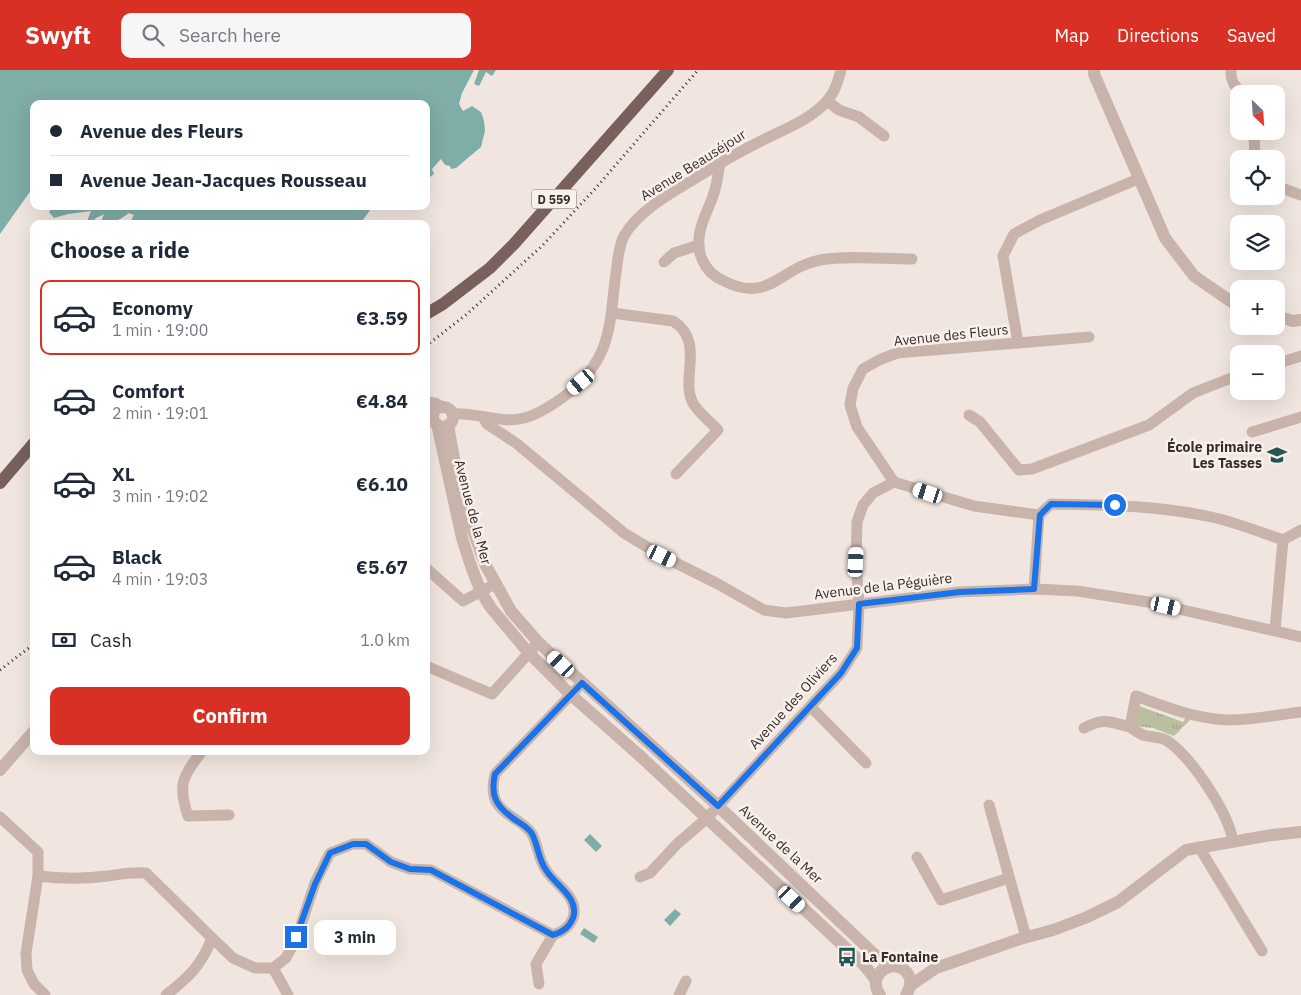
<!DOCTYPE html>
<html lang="en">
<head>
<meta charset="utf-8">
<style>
	:root { --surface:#fff; --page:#f6f6f7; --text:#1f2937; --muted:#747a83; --line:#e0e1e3; --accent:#d93025 }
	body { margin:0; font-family:"IBM Plex Sans",sans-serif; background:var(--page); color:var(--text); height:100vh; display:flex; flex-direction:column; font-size:19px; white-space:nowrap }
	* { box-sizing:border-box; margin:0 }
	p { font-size:16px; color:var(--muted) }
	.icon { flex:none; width:28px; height:28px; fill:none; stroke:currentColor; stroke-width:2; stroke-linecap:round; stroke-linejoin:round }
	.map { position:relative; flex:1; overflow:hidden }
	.panel { position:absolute; left:30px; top:150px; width:400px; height:535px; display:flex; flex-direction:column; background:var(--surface); border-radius:10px; box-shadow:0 5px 20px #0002 }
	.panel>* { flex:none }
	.top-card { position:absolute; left:30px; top:30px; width:400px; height:110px; border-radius:10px; box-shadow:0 5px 20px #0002; display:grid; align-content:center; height:110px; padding:0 20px; background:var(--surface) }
	.needle { width:32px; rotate:155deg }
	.controls { position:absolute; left:1230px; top:15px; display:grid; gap:10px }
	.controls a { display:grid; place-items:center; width:55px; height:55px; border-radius:10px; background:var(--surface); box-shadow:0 5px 20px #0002; font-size:25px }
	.end { position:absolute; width:22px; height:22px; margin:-11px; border:6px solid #1a73e8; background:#fff; box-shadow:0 0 0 2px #fff }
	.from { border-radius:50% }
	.bubble { position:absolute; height:35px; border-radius:10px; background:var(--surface); box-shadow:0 5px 20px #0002; font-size:16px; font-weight:700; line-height:35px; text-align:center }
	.car { position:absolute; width:15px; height:30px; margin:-15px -8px; border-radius:6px; box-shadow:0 0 4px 1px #0007; background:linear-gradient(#fff 24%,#345 0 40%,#fff 0 76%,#345 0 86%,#fff 0) }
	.top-card b { display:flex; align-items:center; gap:18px; height:48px; font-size:19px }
	.top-card b+b { border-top:1px solid var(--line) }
	.top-card i { width:12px; height:12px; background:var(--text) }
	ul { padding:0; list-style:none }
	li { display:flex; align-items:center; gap:15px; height:75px; margin:0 10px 8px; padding:0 10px; border:2px solid transparent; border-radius:10px }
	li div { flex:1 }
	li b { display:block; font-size:19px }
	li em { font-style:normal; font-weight:700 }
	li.on { border-color:var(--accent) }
	li>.icon { width:45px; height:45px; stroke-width:1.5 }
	h2 { padding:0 20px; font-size:22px; line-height:60px }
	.pay { display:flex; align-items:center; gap:12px; height:55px; padding:0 20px; font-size:19px }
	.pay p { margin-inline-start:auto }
	.action { display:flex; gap:10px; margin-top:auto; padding:10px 20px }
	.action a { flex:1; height:58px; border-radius:10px; background:var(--accent); color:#fff; font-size:20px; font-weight:700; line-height:58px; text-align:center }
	header { display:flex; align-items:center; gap:30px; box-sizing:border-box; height:70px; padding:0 25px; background:var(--accent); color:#fff }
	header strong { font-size:24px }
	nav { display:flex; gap:28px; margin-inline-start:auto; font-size:18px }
	.search { width:350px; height:45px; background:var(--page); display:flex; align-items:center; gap:12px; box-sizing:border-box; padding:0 18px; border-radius:10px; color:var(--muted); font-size:19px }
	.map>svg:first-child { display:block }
	.grass { fill:url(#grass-tufts) }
	.water { fill:#7fada8 }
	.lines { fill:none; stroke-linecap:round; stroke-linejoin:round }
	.minor { stroke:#c9b4ab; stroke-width:11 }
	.tertiary { stroke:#c9b4ab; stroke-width:12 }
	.primary { stroke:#78615c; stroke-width:12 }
	.rail { stroke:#372c2a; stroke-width:3; stroke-dasharray:1 4; stroke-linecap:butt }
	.route { stroke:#1a73e8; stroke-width:6 }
	.labels { text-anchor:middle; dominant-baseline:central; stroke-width:5; stroke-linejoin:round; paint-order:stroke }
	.shield { fill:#f9f0eb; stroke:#716764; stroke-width:1 }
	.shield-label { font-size:12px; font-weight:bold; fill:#372c2a }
	.street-label { font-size:14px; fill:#372c2a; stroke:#f9f0eb }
	.poi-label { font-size:14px; font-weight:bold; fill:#372c2a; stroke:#f9f0eb; text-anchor:end }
</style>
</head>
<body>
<header>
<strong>Swyft</strong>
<div class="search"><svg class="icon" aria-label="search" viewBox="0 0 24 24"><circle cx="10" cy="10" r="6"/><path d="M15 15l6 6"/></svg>Search here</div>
<nav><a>Map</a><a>Directions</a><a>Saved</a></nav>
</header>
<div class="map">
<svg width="1301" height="925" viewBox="0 0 1301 925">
	<defs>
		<pattern id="grass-tufts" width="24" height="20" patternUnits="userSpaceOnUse" patternTransform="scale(1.25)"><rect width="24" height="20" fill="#bac09f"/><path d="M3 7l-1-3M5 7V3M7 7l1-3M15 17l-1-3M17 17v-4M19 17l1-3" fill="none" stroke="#a0a589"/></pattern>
	</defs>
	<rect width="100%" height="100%" fill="#f1e6df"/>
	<polygon class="grass" points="1139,636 1183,652 1186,647 1190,650 1174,666 1153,658 1135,656"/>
	<g class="water">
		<polygon points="0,0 474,0 462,23 459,34 463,41 472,36 481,42 484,51 485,61 481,77 456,98 451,99 450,96 445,95 441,89 432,99 434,104 430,107 426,101 426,34 34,34 34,116 0,164"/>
		<polygon points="479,0 496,0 492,6 486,2 479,16 474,14"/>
		<path d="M 54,136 L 373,136 L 360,154 L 129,154 L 134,145 L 129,143 C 119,150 113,154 100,154 L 104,144 L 96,148 L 90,154 L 86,154 L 91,141 L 68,144 L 54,148 L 49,142 Z"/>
		<polygon points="590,764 602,776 596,782 584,770"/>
		<polygon points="675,839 681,844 670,856 664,850"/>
		<polygon points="584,858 598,867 594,873 580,864"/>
	</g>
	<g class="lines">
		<g class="minor">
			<path d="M 1231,0 C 1230,11 1235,16 1242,24"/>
			<polyline points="827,31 839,40 859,47 884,66"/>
			<polyline points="1254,61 1255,89"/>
			<path d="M 720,93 C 718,104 717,116 713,126 C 707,143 697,159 699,177 C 700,191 709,204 722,210 C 769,235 779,198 820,190 C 847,185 883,189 912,189"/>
			<path d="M 1138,109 L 1040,150 L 1014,164 L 1003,186 L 1018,273 L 897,283 L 879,290 L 863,299 L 853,318 L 850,335 L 857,357 L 894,412 L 974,436 L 1039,445 L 1051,434 C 1105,435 1156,435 1211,447 C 1235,452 1260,462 1283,470 L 1301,460"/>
			<polyline points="1276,116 1301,125"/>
			<polyline points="664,192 674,183 699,175"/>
			<path d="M 612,243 L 673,251 C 705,271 681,307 692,331 C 695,340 711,352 718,360 L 676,404"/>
			<polyline points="1018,273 1089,267"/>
			<polyline points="1276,294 1301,286"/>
			<path d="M 453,344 C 476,342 500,354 524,348 C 540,344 557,332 570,322 C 613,285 609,254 616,203 C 618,190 618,178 624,166 C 639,139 678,119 704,103 C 723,91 743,80 763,70 C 785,59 810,50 827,31 C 835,22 838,11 841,0"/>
			<polyline points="969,345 980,352 1019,400 1032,399 1149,355 1193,323 1239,305"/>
			<polyline points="483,347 487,354 516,373 624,463 662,486 718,514 764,540 786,543 959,522 1034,519 1077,521 1148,532 1301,567"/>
			<polyline points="1252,362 1301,347"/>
			<polyline points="426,498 463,531 495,514"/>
			<polyline points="1034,519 1039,445"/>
			<polyline points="1275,560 1283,470"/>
			<polyline points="426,596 492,624 535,576"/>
			<polyline points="811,637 866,693"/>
			<path d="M 1084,658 C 1104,647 1110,652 1130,657"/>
			<path d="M 202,681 C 183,707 177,713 188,746 L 229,745"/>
			<polyline points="989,735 1026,867"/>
			<polyline points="0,747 38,782 38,806 26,883 27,900 34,914 45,925"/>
			<path d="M 1233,771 C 1228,742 1191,686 1166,670 C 1159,667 1150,667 1143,665 C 1139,663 1134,660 1130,657 L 1136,626 C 1166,637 1196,649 1228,650 C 1252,650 1277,645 1301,642"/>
			<polyline points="1199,777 1262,881"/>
			<polyline points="917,787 941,830 1009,808"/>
			<path d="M 38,806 C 62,809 84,809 108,806 C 122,804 132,802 146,803 L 212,868 C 201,896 189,907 166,925"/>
			<polyline points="640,807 650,803 677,774 706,749 841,603 857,578 859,534 856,492 857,452 863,435 873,423 894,412"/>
			<path d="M 553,865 C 562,862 569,858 573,848 C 580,827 555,815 546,800 C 538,789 538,775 532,764 C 528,758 523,755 518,751 C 497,738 489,729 495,704 L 582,613"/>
			<polyline points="212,868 233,888 255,898 273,898 286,888 297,867 315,813 330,783 353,774 366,774 391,792 410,799 431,800 553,865"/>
			<polyline points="273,898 288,925"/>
			<polyline points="539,914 536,894 553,865"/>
			<polyline points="679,925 686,911"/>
		</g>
		<g class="tertiary">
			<polyline points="1094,0 1094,4 1165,168 1194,206 1239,237"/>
			<polyline points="1276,246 1293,251 1301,250"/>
			<polyline points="426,332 436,334 442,337"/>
			<circle cx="443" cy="347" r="10"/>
			<polyline points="437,354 462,468 471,496 481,522 491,538 528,582 570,624 639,685 864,895 876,910"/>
			<polyline points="448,355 461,427 485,494 511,541 538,572 718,736 873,883 891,896"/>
			<polyline points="0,700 34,661"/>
			<polyline points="911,915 936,898 1020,869 1053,860 1085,848 1118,832 1186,780 1272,765 1301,762"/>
			<path d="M 880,925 C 864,903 898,884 909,906 C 912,913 910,919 906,925"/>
		</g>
		<g class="primary">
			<polyline points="426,244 443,234 490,198 514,174 668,0"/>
			<polyline points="0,413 34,373"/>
		</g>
		<g class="rail">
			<polyline points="426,276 467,244 542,176 594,120 698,0"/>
			<polyline points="0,600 34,574"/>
		</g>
	</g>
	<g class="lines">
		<path class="route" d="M 296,867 L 315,814 L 330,783 L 353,774 L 366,774 L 391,792 L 410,799 L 431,800 L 553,865 C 562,862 569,858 573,848 C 580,828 555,815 546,800 C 538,789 538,775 532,764 C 528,757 521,754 514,749 C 496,736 490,726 495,704 L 582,613 L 718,736 L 841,603 L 857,578 L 859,534 L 960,522 L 1034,519 L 1040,445 L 1051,434 L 1115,435"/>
	</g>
	<defs>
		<symbol id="school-bare" viewBox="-9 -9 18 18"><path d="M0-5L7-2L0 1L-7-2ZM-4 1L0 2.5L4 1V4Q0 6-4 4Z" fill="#225652" stroke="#f9f0eb" stroke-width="2.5" paint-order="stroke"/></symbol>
		<symbol id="bus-bare" viewBox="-9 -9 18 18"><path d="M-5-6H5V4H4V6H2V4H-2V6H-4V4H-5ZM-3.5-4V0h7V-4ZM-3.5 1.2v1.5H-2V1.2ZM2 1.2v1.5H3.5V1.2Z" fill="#225652" stroke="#f9f0eb" stroke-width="2.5" paint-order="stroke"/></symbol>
	</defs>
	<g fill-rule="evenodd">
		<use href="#school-bare" x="1263" y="371" width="28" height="28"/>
		<use href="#bus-bare" x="833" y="873" width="28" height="28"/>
	</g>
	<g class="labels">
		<rect class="shield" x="531.5" y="119.5" width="45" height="19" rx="4"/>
		<g class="shield-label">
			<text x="554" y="129">D 559</text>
		</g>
		<g class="street-label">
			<text transform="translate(693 95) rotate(-32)">Avenue Beauséjour</text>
			<text transform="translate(951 265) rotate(-6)">Avenue des Fleurs</text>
			<text transform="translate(473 442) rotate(75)">Avenue de la Mer</text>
			<text transform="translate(883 516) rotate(-7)">Avenue de la Péguière</text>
			<text transform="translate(793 631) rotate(-48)">Avenue des Oliviers</text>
			<text transform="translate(781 774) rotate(43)">Avenue de la Mer</text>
		</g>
		<g class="poi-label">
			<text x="1262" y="377">École primaire<tspan x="1262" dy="16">Les Tasses</tspan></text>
			<text x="862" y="887" text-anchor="start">La Fontaine</text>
		</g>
	</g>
</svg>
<div class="controls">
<a><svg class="needle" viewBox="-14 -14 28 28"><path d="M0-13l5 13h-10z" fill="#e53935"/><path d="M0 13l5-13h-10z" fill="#747a83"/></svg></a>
<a><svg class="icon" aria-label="locate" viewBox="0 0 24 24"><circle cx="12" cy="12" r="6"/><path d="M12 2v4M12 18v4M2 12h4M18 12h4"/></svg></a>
<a><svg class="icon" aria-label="layers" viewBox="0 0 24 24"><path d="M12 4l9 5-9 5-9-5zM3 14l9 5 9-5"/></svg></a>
<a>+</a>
<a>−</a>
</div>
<i class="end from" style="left:1115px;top:435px"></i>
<i class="end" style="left:296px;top:867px"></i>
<div class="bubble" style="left:314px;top:850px;width:82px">3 min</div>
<i class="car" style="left:581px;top:312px;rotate:230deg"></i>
<i class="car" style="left:928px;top:423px;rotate:288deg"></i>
<i class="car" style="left:662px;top:486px;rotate:116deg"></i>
<i class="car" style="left:856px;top:492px;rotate:3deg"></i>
<i class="car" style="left:1166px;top:536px;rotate:103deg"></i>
<i class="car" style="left:561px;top:594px;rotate:313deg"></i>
<i class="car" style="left:792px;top:829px;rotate:133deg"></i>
<div class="top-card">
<b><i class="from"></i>Avenue des Fleurs</b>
<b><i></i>Avenue Jean-Jacques Rousseau</b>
</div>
<section class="panel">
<h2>Choose a ride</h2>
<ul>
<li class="on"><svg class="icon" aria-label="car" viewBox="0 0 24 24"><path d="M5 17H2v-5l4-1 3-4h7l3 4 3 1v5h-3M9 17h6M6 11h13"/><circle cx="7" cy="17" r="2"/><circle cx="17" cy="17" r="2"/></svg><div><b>Economy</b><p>1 min · 19:00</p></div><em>€3.59</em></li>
<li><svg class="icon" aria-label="car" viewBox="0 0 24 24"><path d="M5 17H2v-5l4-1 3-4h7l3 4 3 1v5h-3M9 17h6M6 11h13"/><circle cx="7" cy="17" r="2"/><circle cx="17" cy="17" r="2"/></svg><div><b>Comfort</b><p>2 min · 19:01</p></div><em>€4.84</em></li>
<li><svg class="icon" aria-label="car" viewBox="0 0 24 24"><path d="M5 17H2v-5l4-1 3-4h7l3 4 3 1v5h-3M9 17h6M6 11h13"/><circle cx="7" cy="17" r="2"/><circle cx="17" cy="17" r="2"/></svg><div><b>XL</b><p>3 min · 19:02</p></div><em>€6.10</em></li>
<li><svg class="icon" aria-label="car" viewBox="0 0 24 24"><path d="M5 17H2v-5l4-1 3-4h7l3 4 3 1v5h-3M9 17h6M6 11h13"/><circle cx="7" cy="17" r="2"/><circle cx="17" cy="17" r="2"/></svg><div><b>Black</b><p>4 min · 19:03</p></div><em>€5.67</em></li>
</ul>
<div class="pay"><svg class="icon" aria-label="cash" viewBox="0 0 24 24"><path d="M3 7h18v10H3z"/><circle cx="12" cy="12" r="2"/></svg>Cash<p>1.0 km</p></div>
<div class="action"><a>Confirm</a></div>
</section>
</div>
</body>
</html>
